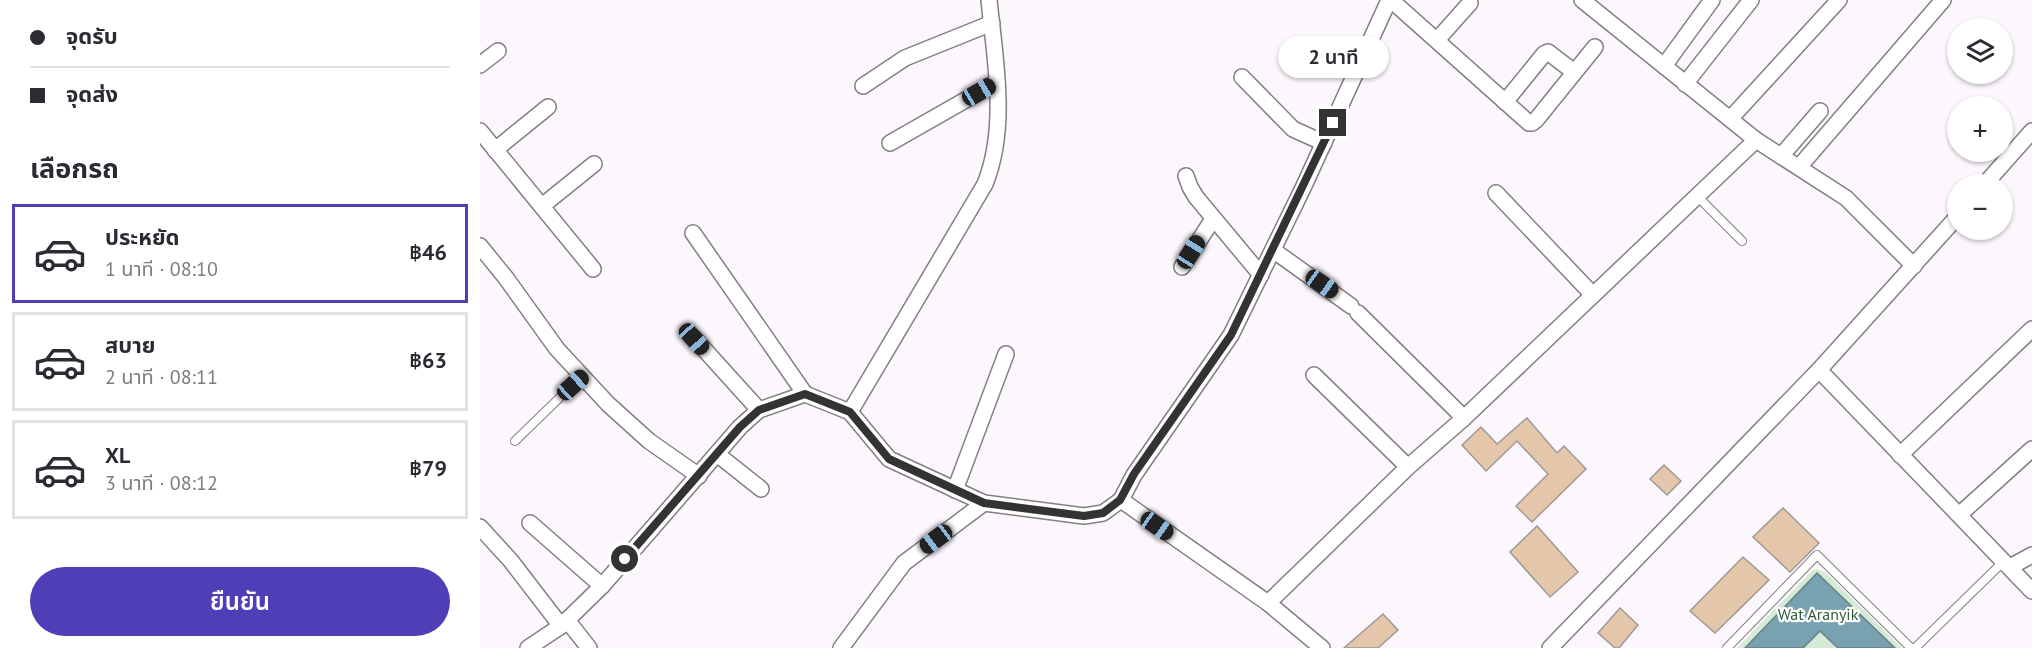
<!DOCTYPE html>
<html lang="th">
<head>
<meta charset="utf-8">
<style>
	:root { --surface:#fff; --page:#f2f2f3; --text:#2b2b33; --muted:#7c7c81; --line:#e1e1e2; --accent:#4f3fb6 }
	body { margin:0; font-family:"PT Sans","Noto Sans Thai",sans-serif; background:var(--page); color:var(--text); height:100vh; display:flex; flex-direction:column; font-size:22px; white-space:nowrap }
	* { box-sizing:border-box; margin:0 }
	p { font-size:20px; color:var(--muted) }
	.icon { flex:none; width:33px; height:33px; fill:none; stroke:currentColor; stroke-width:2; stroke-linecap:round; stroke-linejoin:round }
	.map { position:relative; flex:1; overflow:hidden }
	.side { display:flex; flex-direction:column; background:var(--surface); width:480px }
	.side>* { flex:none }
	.guide { display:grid; align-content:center; height:132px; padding:0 30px; background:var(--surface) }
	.buttons { position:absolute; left:1467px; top:18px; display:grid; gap:12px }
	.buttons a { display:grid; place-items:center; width:66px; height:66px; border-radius:50%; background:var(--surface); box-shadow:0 2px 4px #0004; font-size:30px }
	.end { position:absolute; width:27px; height:27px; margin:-14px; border:8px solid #343234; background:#fff; box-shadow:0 0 0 3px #fff }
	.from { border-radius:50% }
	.bubble { position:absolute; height:42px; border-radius:21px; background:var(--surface); box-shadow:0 2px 4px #0004; font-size:20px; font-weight:600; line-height:42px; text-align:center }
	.car { position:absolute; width:18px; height:36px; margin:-18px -9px; border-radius:8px; box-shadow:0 0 4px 2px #0007; background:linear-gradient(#222 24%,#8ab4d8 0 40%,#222 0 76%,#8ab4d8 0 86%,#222 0) }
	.guide b { display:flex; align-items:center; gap:21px; height:57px; font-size:22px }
	.guide b+b { border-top:2px solid var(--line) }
	.guide i { width:15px; height:15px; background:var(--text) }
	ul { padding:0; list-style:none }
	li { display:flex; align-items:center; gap:18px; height:99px; margin:0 12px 9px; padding:0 18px; border:3px solid var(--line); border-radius:0px }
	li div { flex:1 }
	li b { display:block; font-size:22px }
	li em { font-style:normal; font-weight:600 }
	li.selected { border-color:var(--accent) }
	li>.icon { width:54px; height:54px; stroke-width:1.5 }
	h2 { padding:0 30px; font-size:27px; line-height:72px }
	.cta { display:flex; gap:12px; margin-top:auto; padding:12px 30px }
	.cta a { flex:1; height:69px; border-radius:36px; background:var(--accent); color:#fff; font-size:24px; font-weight:600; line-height:69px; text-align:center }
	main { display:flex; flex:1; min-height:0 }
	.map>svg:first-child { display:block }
	.green { fill:#d4ead5 }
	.water { fill:#78a2b0; stroke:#64808b; stroke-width:1.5 }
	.building { fill:#e4c6ab; stroke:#9e9995; stroke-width:1.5 }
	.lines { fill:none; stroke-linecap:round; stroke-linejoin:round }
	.service-casing { stroke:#837f83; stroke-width:10 }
	.minor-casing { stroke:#837f83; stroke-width:18 }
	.service { stroke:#fff; stroke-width:8 }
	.minor { stroke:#fff; stroke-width:15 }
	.route { stroke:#343234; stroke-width:8 }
	.labels { text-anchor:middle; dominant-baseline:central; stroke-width:4.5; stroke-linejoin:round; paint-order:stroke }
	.park-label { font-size:16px; fill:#315d36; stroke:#fff }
</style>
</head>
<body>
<main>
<section class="side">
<div class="guide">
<b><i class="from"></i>จุดรับ</b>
<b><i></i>จุดส่ง</b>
</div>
<h2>เลือกรถ</h2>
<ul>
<li class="selected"><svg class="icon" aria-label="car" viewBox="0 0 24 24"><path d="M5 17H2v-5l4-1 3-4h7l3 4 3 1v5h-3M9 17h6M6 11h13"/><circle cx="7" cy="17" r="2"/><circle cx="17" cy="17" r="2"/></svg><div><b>ประหยัด</b><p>1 นาที · 08:10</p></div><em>฿46</em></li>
<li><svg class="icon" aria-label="car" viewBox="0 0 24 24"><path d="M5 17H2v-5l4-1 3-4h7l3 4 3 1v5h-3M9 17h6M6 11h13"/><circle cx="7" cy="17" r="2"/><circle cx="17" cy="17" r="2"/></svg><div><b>สบาย</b><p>2 นาที · 08:11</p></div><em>฿63</em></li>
<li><svg class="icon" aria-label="car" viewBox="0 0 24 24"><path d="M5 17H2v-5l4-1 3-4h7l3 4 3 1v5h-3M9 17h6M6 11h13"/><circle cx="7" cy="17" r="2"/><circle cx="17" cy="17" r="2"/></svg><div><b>XL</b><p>3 นาที · 08:12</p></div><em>฿79</em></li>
</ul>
<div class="cta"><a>ยืนยัน</a></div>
</section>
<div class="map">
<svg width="1552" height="648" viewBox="0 0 1552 648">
	<rect width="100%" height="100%" fill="#fcf7fc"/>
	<polygon class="green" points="1338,569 1346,573 1422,648 1257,648 1333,570"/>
	<polygon class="water" points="1337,573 1415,648 1358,648 1340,631 1323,648 1265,648"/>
	<g class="building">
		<polygon points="1047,418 1077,453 1084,446 1106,469 1052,522 1036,506 1068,474 1037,441 1006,471 982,445 1001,427 1017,444"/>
		<polygon points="1184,465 1201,481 1187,495 1170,479"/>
		<polygon points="1303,508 1339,543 1310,572 1273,537"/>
		<polygon points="1057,526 1098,572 1070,597 1030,552"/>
		<polygon points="1263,557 1289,580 1235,633 1210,611"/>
		<polygon points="1140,608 1158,625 1139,648 1135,648 1118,633"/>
		<polygon points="903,614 918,630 898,648 864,648"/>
	</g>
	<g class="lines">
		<defs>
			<g id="service">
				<polyline points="1217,196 1262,241"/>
				<polyline points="35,441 102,376"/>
				<polyline points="1247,648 1337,555 1431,648"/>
				<polyline points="1435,648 1524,561"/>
			</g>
			<g id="minor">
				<polyline points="911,0 1049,123 1052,123 1056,120 1115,47"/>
				<polyline points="957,40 990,3"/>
				<polyline points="0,65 18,51"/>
				<polyline points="1184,66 1232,0"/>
				<polyline points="762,77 813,129 844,143"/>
				<polyline points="1205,84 1271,0"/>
				<polyline points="383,86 425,58 512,23"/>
				<polyline points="1025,102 1064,54 1068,52 1094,72"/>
				<polyline points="1250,119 1359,0"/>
				<polyline points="0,131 113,269"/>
				<polyline points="1276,140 1366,198 1434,266"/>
				<polyline points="410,143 517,82"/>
				<polyline points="15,150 68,107"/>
				<polyline points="1301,156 1340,111"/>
				<polyline points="1319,167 1463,0"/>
				<polyline points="706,176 710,187 716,197 781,275"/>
				<polyline points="1505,184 1552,131"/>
				<polyline points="1016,193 1113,295"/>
				<polyline points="62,206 114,164"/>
				<polyline points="213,233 325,394"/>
				<polyline points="0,246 26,278 77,349 128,404 169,441 219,476"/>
				<polyline points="793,250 871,306"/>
				<polyline points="702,267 733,219"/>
				<polyline points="878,313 984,418"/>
				<polyline points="214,338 279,410"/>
				<polyline points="1339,370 1552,591"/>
				<polyline points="834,375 928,467"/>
				<path d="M 370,412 L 505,184 C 528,127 515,60 509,0"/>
				<polyline points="237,454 281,489"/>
				<polyline points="1420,455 1552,329"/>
				<polyline points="475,490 526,354"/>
				<polyline points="1479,515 1552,449"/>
				<polyline points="50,523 122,586"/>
				<polyline points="0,527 31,561 81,626"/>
				<polyline points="1530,567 1552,555"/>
				<polyline points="788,603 928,467 984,418 1276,140 1102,0"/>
				<polyline points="87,620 109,648"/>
				<polyline points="48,648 81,626 122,586 260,427 279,410 325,394 370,412 409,459 504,503 604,516 623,513 641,500"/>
				<polyline points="361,648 424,563 504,503"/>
				<polyline points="842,648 788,603 641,500 654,475 751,335 823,188 909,0"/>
				<polyline points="1070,648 1339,370 1478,216"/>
			</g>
		</defs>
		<use href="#service" class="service-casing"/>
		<use href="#minor" class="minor-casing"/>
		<use href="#service" class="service"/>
		<use href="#minor" class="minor"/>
	</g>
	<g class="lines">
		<polyline class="route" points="145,559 260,427 279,410 325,394 370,412 409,459 504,503 604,516 623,513 640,500 654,474 751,335 853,123"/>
	</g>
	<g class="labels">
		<g class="park-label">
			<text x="1338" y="614">Wat Aranyik</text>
		</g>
	</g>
</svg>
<div class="buttons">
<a><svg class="icon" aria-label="layers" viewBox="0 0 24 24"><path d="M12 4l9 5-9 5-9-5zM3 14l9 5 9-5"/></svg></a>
<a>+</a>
<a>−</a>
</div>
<i class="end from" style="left:145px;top:559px"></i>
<i class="end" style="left:853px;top:123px"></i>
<div class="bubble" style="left:798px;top:36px;width:111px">2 นาที</div>
<i class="car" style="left:499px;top:92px;rotate:60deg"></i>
<i class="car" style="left:711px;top:252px;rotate:32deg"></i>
<i class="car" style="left:842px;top:284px;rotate:125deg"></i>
<i class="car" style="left:214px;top:339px;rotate:138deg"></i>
<i class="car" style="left:93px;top:385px;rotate:48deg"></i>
<i class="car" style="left:677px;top:526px;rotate:125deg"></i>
<i class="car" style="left:456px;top:539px;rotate:233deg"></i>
</div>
</main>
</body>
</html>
